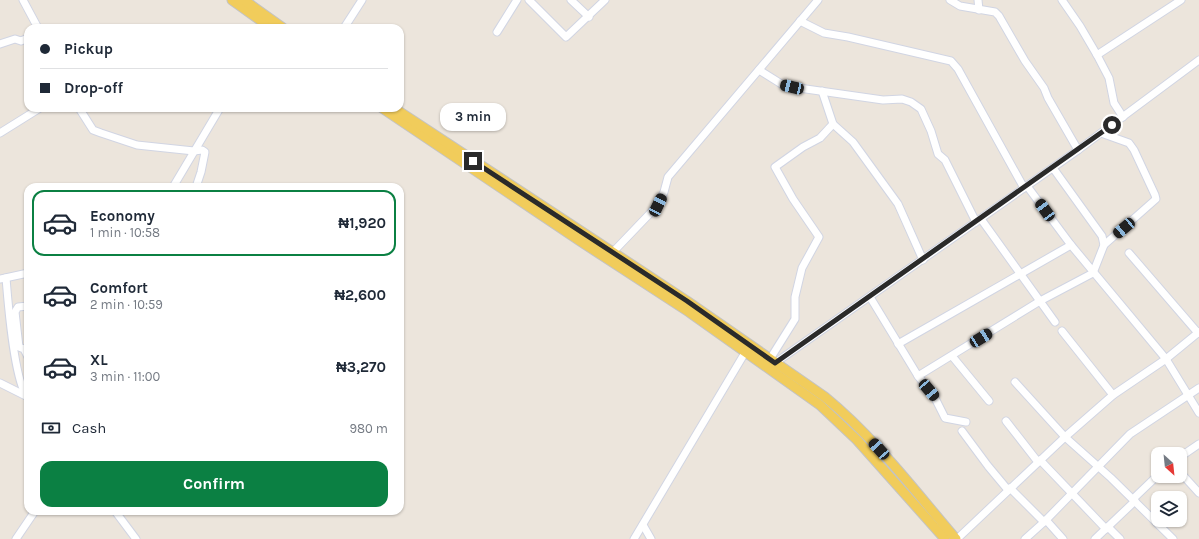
<!DOCTYPE html>
<html lang="en">
<head>
<meta charset="utf-8">
<style>
	:root { --surface:#fff; --page:#f2f2f3; --text:#1f2937; --muted:#747a83; --line:#e0e1e3; --accent:#0b8043 }
	body { margin:0; font-family:Karla,sans-serif; background:var(--page); color:var(--text); height:100vh; display:flex; flex-direction:column; font-size:15px; white-space:nowrap }
	* { box-sizing:border-box; margin:0 }
	p { font-size:13px; color:var(--muted) }
	.icon { flex:none; width:22px; height:22px; fill:none; stroke:currentColor; stroke-width:2; stroke-linecap:round; stroke-linejoin:round }
	.map { position:relative; flex:1; overflow:hidden }
	.sheet { position:absolute; left:24px; top:183px; width:380px; height:332px; display:flex; flex-direction:column; background:var(--surface); border-radius:12px; box-shadow:0 1px 3px #0004 }
	.sheet>* { flex:none }
	.top-card { position:absolute; left:24px; top:24px; width:380px; height:88px; border-radius:12px; box-shadow:0 1px 3px #0004; display:grid; align-content:center; height:88px; padding:0 16px; background:var(--surface) }
	.needle { width:26px; rotate:153deg }
	.buttons { position:absolute; left:1151px; top:447px; display:grid; gap:8px }
	.buttons a { display:grid; place-items:center; width:36px; height:36px; border-radius:8px; background:var(--surface); box-shadow:0 1px 3px #0004; font-size:20px }
	.end { position:absolute; width:18px; height:18px; margin:-9px; border:5px solid #2a2a2a; background:#fff; box-shadow:0 0 0 2px #fff }
	.from { border-radius:50% }
	.bubble { position:absolute; height:28px; border-radius:12px; background:var(--surface); box-shadow:0 1px 3px #0004; font-size:13px; font-weight:700; line-height:28px; text-align:center }
	.car { position:absolute; width:12px; height:24px; margin:-12px -6px; border-radius:5px; box-shadow:0 0 3px 1px #0007; background:linear-gradient(#222 24%,#8ab4d8 0 40%,#222 0 76%,#8ab4d8 0 86%,#222 0) }
	.top-card b { display:flex; align-items:center; gap:14px; height:38px; font-size:15px }
	.top-card b+b { border-top:1px solid var(--line) }
	.top-card i { width:10px; height:10px; background:var(--text) }
	ul { padding:7px 0 0; list-style:none }
	li { display:flex; align-items:center; gap:12px; height:66px; margin:0 8px 6px; padding:0 8px; border:2px solid transparent; border-radius:12px }
	li div { flex:1 }
	li b { display:block; font-size:15px }
	li em { font-style:normal; font-weight:700 }
	li.active { border-color:var(--accent) }
	li>.icon { width:36px; height:36px; stroke-width:1.5 }
	.pay { display:flex; align-items:center; gap:10px; height:44px; padding:0 16px; font-size:15px }
	.pay p { margin-inline-start:auto }
	.button { display:flex; gap:8px; margin-top:auto; padding:8px 16px }
	.button a { flex:1; height:46px; border-radius:12px; background:var(--accent); color:#fff; font-size:16px; font-weight:700; line-height:46px; text-align:center }
	.map>svg:first-child { display:block }
	.lines { fill:none; stroke-linecap:round; stroke-linejoin:round }
	.minor-casing { stroke:#d1d5e3; stroke-width:9 }
	.major-casing { stroke:#c3c3c3; stroke-width:11 }
	.minor { stroke:#fff; stroke-width:7 }
	.major { stroke:#f1cc5b; stroke-width:9 }
	.route { stroke:#2a2a2a; stroke-width:5 }
</style>
</head>
<body>
<div class="map">
<svg width="1199" height="539" viewBox="0 0 1199 539">
	<rect width="100%" height="100%" fill="#ece5dc"/>
	<g class="lines">
		<defs>
			<g id="minor">
				<polyline points="23,0 38,28"/>
				<polyline points="529,0 566,37 605,0"/>
				<polyline points="571,0 589,17"/>
				<polyline points="950,0 960,6 995,12 999,16 1025,61 1044,88 1048,98 1078,150"/>
				<polyline points="978,0 979,10"/>
				<polyline points="1062,0 1080,26 1097,55 1109,78 1114,103 1123,117"/>
				<polyline points="800,21 824,33 848,37 951,61 958,69 1024,188"/>
				<polyline points="344,28 362,0"/>
				<polyline points="497,32 517,0"/>
				<polyline points="0,44 15,39 21,41 28,38"/>
				<polyline points="1097,55 1181,0"/>
				<polyline points="759,70 783,85 792,87 883,100 902,99 911,102 921,109 931,131 938,154 945,160 976,222"/>
				<polyline points="822,91 833,124 853,142 898,204 923,260"/>
				<polyline points="79,108 93,130 101,133 137,145 194,151 202,150 205,152 201,172 196,187"/>
				<polyline points="0,133 40,108"/>
				<polyline points="1101,133 1129,143 1134,150 1155,195 1156,199 1104,245"/>
				<polyline points="1027,186 1071,245 1166,359 1199,413"/>
				<polyline points="173,187 220,108"/>
				<polyline points="981,219 1055,322"/>
				<polyline points="613,252 658,205 664,192 668,177 818,0"/>
				<polyline points="1129,253 1198,333"/>
				<path d="M 6,278 C 8,302 14,383 28,398"/>
				<polyline points="0,279 28,273"/>
				<polyline points="870,297 918,376 934,396 945,418 966,422"/>
				<polyline points="28,306 18,307 15,312 19,347 24,349 28,357"/>
				<polyline points="1062,331 1113,395"/>
				<polyline points="898,344 1071,245"/>
				<polyline points="952,356 989,401"/>
				<polyline points="770,359 795,319 795,297 802,268 819,237 793,199 775,167 803,147 820,138 833,124"/>
				<polyline points="775,363 1078,150 1199,60"/>
				<polyline points="918,376 1040,301 1093,273 1104,245 1102,236 1053,168"/>
				<polyline points="1015,382 1065,437 1111,478 1173,539"/>
				<polyline points="0,383 26,396"/>
				<polyline points="1006,421 1038,462"/>
				<polyline points="962,431 988,466 1008,490"/>
				<polyline points="1180,457 1199,444"/>
				<polyline points="1040,460 1106,529"/>
				<polyline points="1180,472 1199,493"/>
				<polyline points="1010,488 1044,522"/>
				<polyline points="1133,499 1158,475"/>
				<polyline points="115,511 136,539"/>
				<polyline points="1046,520 1063,539"/>
				<polyline points="643,525 651,539"/>
				<polyline points="1108,527 1120,539"/>
				<polyline points="16,539 35,511"/>
				<polyline points="634,539 746,351"/>
				<polyline points="957,539 1065,437 1113,395 1166,359 1199,332"/>
				<polyline points="1025,539 1044,522 1130,434 1199,388"/>
				<polyline points="1095,539 1135,501"/>
			</g>
			<g id="major">
				<polyline points="232,0 271,28"/>
				<polyline points="244,0 283,28"/>
				<polyline points="382,108 580,241 689,312 820,405 857,440 945,539"/>
				<path d="M 394,108 L 687,301 L 825,397 C 875,438 914,490 956,539"/>
			</g>
		</defs>
		<use href="#minor" class="minor-casing"/>
		<use href="#major" class="major-casing"/>
		<use href="#minor" class="minor"/>
		<use href="#major" class="major"/>
	</g>
	<g class="lines">
		<polyline class="route" points="473,161 687,301 775,363 1112,125"/>
	</g>
</svg>
<div class="buttons">
<a><svg class="needle" viewBox="-14 -14 28 28"><path d="M0-13l5 13h-10z" fill="#e53935"/><path d="M0 13l5-13h-10z" fill="#747a83"/></svg></a>
<a><svg class="icon" aria-label="layers" viewBox="0 0 24 24"><path d="M12 4l9 5-9 5-9-5zM3 14l9 5 9-5"/></svg></a>
</div>
<i class="end from" style="left:1112px;top:125px"></i>
<i class="end" style="left:473px;top:161px"></i>
<div class="bubble" style="left:440px;top:103px;width:66px">3 min</div>
<i class="car" style="left:792px;top:87px;rotate:283deg"></i>
<i class="car" style="left:658px;top:205px;rotate:26deg"></i>
<i class="car" style="left:1045px;top:210px;rotate:324deg"></i>
<i class="car" style="left:1124px;top:228px;rotate:230deg"></i>
<i class="car" style="left:981px;top:338px;rotate:58deg"></i>
<i class="car" style="left:929px;top:390px;rotate:140deg"></i>
<i class="car" style="left:879px;top:449px;rotate:318deg"></i>
<div class="top-card">
<b><i class="from"></i>Pickup</b>
<b><i></i>Drop-off</b>
</div>
<section class="sheet">
<ul>
<li class="active"><svg class="icon" aria-label="car" viewBox="0 0 24 24"><path d="M5 17H2v-5l4-1 3-4h7l3 4 3 1v5h-3M9 17h6M6 11h13"/><circle cx="7" cy="17" r="2"/><circle cx="17" cy="17" r="2"/></svg><div><b>Economy</b><p>1 min · 10:58</p></div><em>₦1,920</em></li>
<li><svg class="icon" aria-label="car" viewBox="0 0 24 24"><path d="M5 17H2v-5l4-1 3-4h7l3 4 3 1v5h-3M9 17h6M6 11h13"/><circle cx="7" cy="17" r="2"/><circle cx="17" cy="17" r="2"/></svg><div><b>Comfort</b><p>2 min · 10:59</p></div><em>₦2,600</em></li>
<li><svg class="icon" aria-label="car" viewBox="0 0 24 24"><path d="M5 17H2v-5l4-1 3-4h7l3 4 3 1v5h-3M9 17h6M6 11h13"/><circle cx="7" cy="17" r="2"/><circle cx="17" cy="17" r="2"/></svg><div><b>XL</b><p>3 min · 11:00</p></div><em>₦3,270</em></li>
</ul>
<div class="pay"><svg class="icon" aria-label="cash" viewBox="0 0 24 24"><path d="M3 7h18v10H3z"/><circle cx="12" cy="12" r="2"/></svg>Cash<p>980 m</p></div>
<div class="button"><a>Confirm</a></div>
</section>
</div>
</body>
</html>
